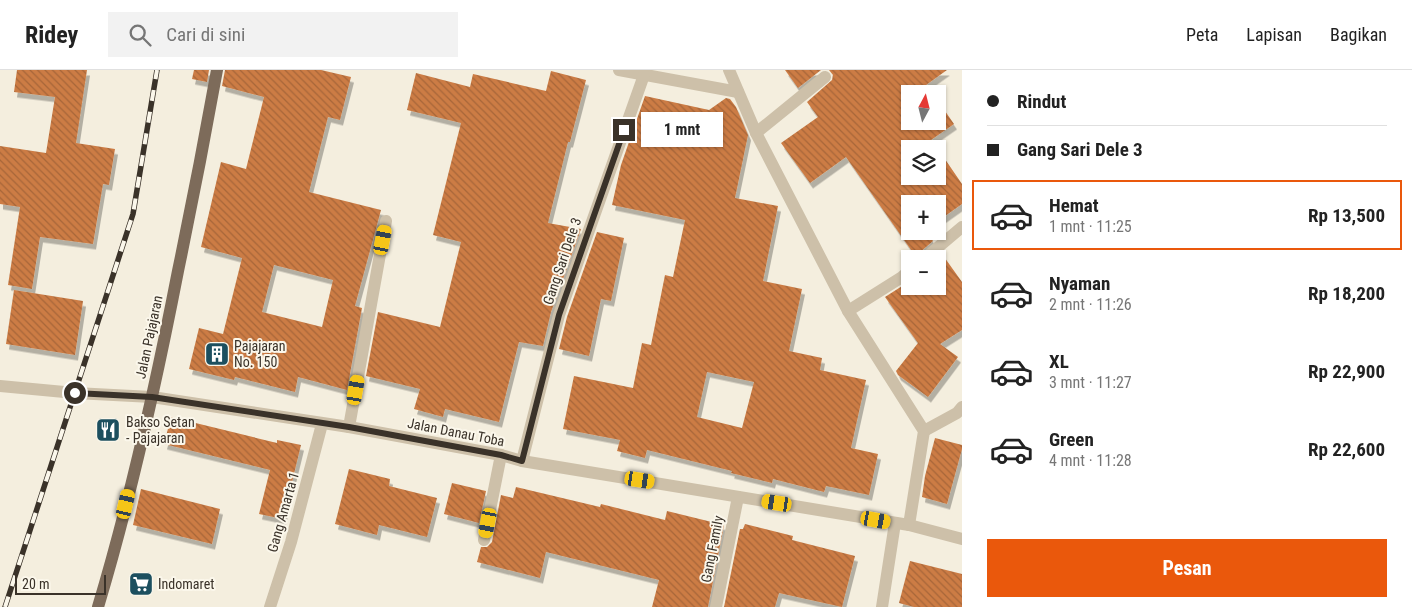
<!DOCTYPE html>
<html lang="id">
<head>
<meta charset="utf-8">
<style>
	:root { --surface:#fff; --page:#f2f2f2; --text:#222; --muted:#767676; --line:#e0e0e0; --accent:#ea580c }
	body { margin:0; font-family:"Roboto Condensed",sans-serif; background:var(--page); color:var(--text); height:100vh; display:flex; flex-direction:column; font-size:19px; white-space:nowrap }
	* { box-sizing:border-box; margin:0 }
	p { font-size:16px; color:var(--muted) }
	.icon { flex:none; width:28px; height:28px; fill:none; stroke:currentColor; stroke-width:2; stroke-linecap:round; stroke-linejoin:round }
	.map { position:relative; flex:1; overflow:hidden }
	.details { display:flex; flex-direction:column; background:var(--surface); width:450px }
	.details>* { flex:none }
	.banner { display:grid; align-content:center; height:110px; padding:0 25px; background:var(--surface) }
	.needle { width:32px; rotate:7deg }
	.controls { position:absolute; left:901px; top:15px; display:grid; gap:10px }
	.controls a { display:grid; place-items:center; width:45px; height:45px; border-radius:0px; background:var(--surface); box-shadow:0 1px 4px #0004; font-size:25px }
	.scale { position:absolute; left:15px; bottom:12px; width:91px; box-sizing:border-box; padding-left:5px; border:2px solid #3a3229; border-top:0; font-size:14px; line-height:18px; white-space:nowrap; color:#3a3229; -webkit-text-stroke:4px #fbf7eb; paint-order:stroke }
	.end { position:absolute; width:22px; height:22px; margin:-11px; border:6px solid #3a3229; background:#fff; box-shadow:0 0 0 2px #fff }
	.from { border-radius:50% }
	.bubble { position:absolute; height:35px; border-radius:0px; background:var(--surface); box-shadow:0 1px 4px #0004; font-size:16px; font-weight:700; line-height:35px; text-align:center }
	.car { position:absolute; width:15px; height:30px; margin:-15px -8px; border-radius:6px; box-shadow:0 0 4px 1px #0007; background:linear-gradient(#f5c518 24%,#345 0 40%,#f5c518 0 76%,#345 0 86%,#f5c518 0) }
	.banner b { display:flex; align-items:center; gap:18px; height:48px; font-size:19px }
	.banner b+b { border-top:1px solid var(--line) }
	.banner i { width:12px; height:12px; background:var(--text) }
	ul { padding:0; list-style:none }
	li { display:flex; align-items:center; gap:15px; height:70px; margin:0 10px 8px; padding:0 15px; border:2px solid transparent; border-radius:0px }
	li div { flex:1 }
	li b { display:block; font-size:19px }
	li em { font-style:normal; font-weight:700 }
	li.current { border-color:var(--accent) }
	li>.icon { width:45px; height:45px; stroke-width:1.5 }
	.button { display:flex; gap:10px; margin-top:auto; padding:10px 25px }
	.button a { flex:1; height:58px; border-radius:0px; background:var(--accent); color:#fff; font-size:20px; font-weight:700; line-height:58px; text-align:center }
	header { display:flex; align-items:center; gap:30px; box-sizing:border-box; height:70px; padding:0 25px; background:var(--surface); border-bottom:1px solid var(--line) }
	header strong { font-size:24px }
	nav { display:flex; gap:28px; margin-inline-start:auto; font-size:18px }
	.search { width:350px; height:45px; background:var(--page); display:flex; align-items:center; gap:12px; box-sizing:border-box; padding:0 18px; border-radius:0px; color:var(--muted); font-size:19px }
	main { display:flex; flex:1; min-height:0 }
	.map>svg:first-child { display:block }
	.building { fill:url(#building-back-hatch); fill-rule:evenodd; filter:url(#shadow) }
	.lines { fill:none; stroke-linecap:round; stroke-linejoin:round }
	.minor { stroke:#cdc0a9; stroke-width:12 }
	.major { stroke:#7d6b5a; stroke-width:12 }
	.rail-casing { stroke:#3a3229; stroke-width:5.5 }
	.rail { stroke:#fbf7eb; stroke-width:4; stroke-dasharray:11; stroke-linecap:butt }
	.route { stroke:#3a3229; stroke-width:6 }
	.labels { text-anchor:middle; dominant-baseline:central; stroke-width:4; stroke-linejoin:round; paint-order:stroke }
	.street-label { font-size:14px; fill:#3a3229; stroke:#fbf7eb }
	.poi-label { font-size:14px; fill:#3a3229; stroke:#fbf7eb; text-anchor:start }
</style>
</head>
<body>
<header>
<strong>Ridey</strong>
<div class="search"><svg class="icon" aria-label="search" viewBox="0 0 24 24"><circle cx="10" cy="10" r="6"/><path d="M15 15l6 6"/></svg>Cari di sini</div>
<nav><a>Peta</a><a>Lapisan</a><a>Bagikan</a></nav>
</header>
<main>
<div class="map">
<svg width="962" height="537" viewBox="0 0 962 537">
	<defs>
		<pattern id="building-back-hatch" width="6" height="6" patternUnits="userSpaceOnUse" patternTransform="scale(1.25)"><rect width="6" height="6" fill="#cc7c44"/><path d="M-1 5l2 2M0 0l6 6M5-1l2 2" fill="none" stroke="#a76639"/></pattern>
		<filter id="shadow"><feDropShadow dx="3" dy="5.5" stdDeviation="0" flood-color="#0004"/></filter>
	</defs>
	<rect width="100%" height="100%" fill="#f4eede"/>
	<g class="building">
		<polygon points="17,0 87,0 76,73 115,79 109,115 103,114 93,174 40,167 32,219 8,215 20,137 0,134 0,76 46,83 55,27 14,22"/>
		<polygon points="194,0 209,0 207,12 192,9"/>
		<path d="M 225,0 L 321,0 L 351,7 L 340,50 L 328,47 L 309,122 L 381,140 L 355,236 L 362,238 L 347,320 L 298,307 L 295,322 L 235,307 L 234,310 L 189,299 L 199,258 L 223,264 L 242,188 L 201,177 L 221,92 L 246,99 L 264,27 L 222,16 ZM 274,195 L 333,210 L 322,257 L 262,242 Z"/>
		<polygon points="785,0 821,0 798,18"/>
		<polygon points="829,0 947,0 926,15 932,24 910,24 910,51 938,51 938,31 954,54 931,70 937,79 910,79 910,106 938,106 938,79 962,114 962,134 938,151 938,134 910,134 910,161 926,161 933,171 919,183 916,187 846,87 810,113 781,73 818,47 807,32 832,10 833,5"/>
		<polygon points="551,1 586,10 570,72 568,72 548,153 581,159 551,242 543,276 519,272 499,352 445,339 443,347 414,339 420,319 366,306 378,242 440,257 461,172 433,165 461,53 407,40 416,3 470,17 473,4 546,21"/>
		<path d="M 645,26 L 709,40 L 726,28 L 730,29 L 736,37 L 748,65 L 735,128 L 778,136 L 763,211 L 802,219 L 789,281 L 822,288 L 820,300 L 866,310 L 851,378 L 878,384 L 869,425 L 826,416 L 824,422 L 773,409 L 772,413 L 731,403 L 732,401 L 647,380 L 645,388 L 617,381 L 620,370 L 563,359 L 574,306 L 633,318 L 642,273 L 651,275 L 665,205 L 673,207 L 685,150 L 612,135 L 621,95 ZM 707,302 L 754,312 L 742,358 L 697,347 Z"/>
		<polygon points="597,162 624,168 611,231 601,229 589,286 559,279 567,247"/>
		<polygon points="942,184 962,212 962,260 940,274 958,287 928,327 898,305 896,301 918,273 885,227 910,211 910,216 938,216 937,189"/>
		<polygon points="14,220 83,231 75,285 6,274"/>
		<polygon points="171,347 277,373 277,370 301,375 283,449 259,444 270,400 164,374"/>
		<polygon points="935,368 962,375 962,379 947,434 922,427 925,406"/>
		<polygon points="349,399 390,409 389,416 437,428 427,467 379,455 377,465 335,454"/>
		<polygon points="452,413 486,421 479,453 444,444"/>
		<polygon points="516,417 600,437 601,434 665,450 667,441 724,455 708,537 652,537 659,510 546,482 540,508 477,492 481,477 487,477 492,472 501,425 513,428"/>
		<polygon points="141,419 220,439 212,474 133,455"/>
		<polygon points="745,454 793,466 792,470 855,486 842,537 779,523 775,537 724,537 740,459 743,459"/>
		<polygon points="910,491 962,504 962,537 914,537 899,533"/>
	</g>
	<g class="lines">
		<g class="minor">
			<polyline points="619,0 738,22"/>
			<polyline points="729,0 756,63 848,241 924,361 909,455"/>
			<polyline points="756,63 825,7"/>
			<polyline points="924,189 962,157"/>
			<polyline points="848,241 902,207 910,200"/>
			<polyline points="0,316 75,323 152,327 349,357 501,385 522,391 909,455 962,469"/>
			<polyline points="349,357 386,151"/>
			<polyline points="924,361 957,343 962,337"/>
			<polyline points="522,391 559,245 644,5"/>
			<polyline points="484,470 501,385"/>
			<polyline points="270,537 291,472 322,354"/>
			<polyline points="716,537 738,427"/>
			<polyline points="882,537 895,453"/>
		</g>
		<path class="major" d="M 98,537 C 131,427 156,314 178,201 C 192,134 205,67 217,0"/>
		<defs>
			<polyline id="rail" points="5,537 133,144 157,0"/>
		</defs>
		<use href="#rail" class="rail-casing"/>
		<use href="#rail" class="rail"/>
	</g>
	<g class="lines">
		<polyline class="route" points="75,323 152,327 349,357 501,385 522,391 559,245 624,60"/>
	</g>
	<defs>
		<symbol id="building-square" viewBox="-11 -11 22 22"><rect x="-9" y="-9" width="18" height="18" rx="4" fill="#1c4f5f" stroke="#fbf7eb"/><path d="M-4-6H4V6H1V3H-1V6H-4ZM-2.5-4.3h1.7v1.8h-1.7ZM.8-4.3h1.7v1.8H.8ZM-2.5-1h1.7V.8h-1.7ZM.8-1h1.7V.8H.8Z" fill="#fff"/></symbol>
		<symbol id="restaurant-square" viewBox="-11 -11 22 22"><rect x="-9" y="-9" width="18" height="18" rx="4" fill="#1c4f5f" stroke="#fbf7eb"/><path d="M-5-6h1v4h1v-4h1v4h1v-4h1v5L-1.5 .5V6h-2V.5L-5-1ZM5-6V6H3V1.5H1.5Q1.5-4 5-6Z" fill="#fff"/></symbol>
		<symbol id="supermarket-square" viewBox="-11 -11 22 22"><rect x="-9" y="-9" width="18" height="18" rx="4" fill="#1c4f5f" stroke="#fbf7eb"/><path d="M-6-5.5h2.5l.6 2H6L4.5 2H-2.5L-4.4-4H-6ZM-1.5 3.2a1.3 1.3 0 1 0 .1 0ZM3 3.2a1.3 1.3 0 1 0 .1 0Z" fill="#fff"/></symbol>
	</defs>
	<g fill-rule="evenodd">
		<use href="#building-square" x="203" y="270" width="28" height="28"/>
		<use href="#restaurant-square" x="94" y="346" width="28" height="28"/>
		<use href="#supermarket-square" x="127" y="500" width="28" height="28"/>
	</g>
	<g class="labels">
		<g class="street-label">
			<text transform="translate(562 191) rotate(-71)">Gang Sari Dele 3</text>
			<text transform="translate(149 267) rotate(-78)">Jalan Pajajaran</text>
			<text transform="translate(456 362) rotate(11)">Jalan Danau Toba</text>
			<text transform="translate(283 442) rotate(-74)">Gang Amarta 1</text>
			<text transform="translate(712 479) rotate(-79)">Gang Family</text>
		</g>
		<g class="poi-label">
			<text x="234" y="276">Pajajaran<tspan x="234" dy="16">No. 150</tspan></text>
			<text x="126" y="352">Bakso Setan<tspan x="126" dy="16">- Pajajaran</tspan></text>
			<text x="158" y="514">Indomaret</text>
		</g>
	</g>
</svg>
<div class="controls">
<a><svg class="needle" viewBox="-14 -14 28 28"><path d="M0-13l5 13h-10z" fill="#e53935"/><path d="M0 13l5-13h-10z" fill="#767676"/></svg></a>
<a><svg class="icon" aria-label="layers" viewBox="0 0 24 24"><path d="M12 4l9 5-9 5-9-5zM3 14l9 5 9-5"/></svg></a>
<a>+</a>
<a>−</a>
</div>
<div class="scale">20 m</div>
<i class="end from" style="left:75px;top:323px"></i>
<i class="end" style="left:624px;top:60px"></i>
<div class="bubble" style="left:641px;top:42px;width:82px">1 mnt</div>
<i class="car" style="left:383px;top:170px;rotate:11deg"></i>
<i class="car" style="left:356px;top:320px;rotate:10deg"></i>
<i class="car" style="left:640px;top:410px;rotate:99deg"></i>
<i class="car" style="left:777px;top:433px;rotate:279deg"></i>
<i class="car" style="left:126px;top:434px;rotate:13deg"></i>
<i class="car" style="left:876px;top:450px;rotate:100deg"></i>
<i class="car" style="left:488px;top:453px;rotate:191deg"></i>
</div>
<section class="details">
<div class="banner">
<b><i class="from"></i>Rindut</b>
<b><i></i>Gang Sari Dele 3</b>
</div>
<ul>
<li class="current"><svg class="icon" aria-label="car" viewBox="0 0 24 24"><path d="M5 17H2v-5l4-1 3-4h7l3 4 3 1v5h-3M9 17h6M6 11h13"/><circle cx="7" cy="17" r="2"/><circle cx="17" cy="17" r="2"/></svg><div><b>Hemat</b><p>1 mnt · 11:25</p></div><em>Rp 13,500</em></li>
<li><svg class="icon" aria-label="car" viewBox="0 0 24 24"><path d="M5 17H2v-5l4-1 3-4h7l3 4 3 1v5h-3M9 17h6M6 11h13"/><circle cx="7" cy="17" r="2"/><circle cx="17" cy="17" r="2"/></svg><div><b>Nyaman</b><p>2 mnt · 11:26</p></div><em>Rp 18,200</em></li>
<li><svg class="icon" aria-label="car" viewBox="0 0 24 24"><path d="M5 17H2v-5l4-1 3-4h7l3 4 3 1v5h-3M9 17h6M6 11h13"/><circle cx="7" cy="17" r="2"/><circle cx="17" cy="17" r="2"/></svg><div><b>XL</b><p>3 mnt · 11:27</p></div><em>Rp 22,900</em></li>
<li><svg class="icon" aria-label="car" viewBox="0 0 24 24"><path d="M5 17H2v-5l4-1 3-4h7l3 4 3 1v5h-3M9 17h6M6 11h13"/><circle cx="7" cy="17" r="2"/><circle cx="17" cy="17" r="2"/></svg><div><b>Green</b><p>4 mnt · 11:28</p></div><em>Rp 22,600</em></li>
</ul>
<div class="button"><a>Pesan</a></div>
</section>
</main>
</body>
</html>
